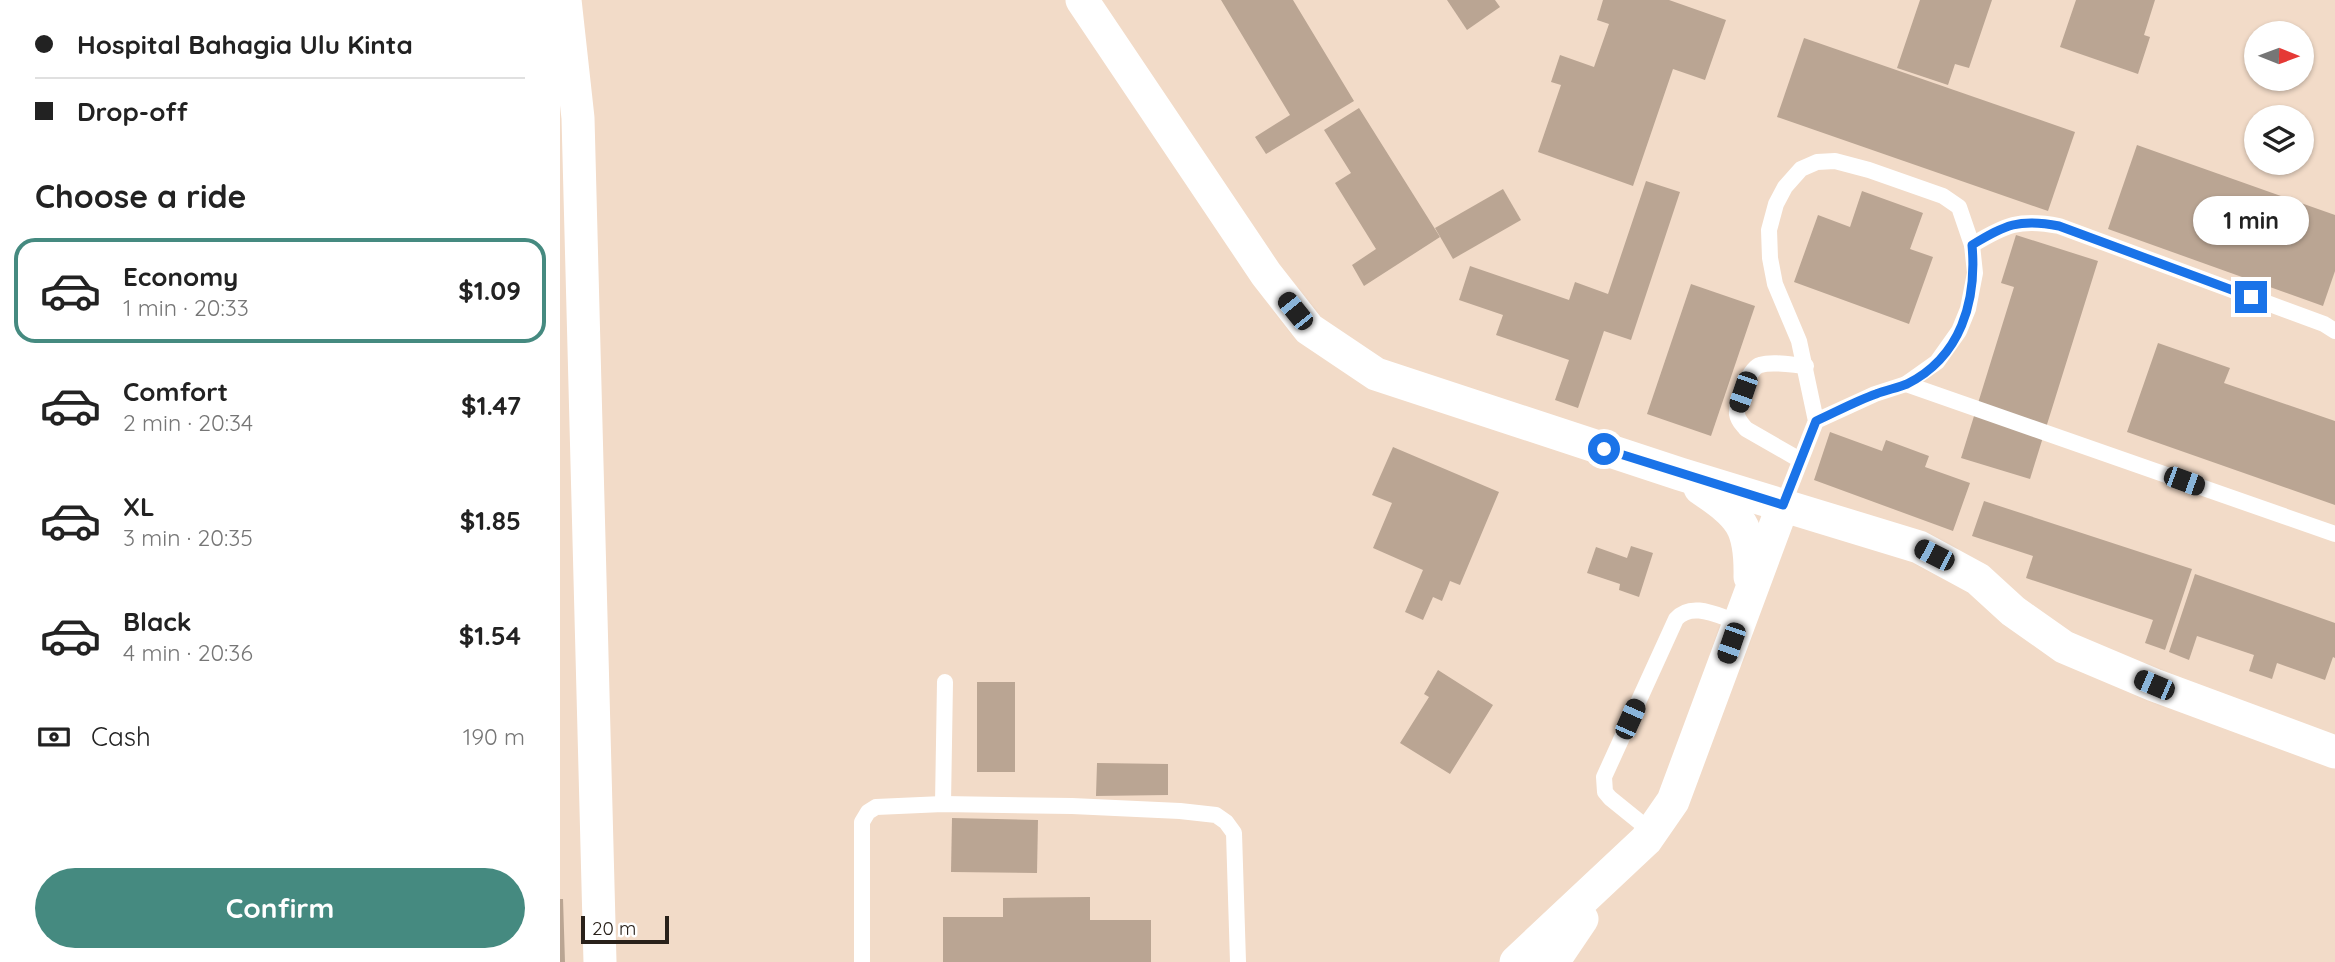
<!DOCTYPE html>
<html lang="en">
<head>
<meta charset="utf-8">
<style>
	:root { --surface:#fff; --page:#f2f2f2; --text:#222; --muted:#767676; --line:#e0e0e0; --accent:#458a80 }
	body { margin:0; font-family:Quicksand,sans-serif; background:var(--page); color:var(--text); height:100vh; display:flex; flex-direction:column; font-size:26px; white-space:nowrap }
	* { box-sizing:border-box; margin:0 }
	p { font-size:23px; color:var(--muted) }
	.icon { flex:none; width:38px; height:38px; fill:none; stroke:currentColor; stroke-width:2; stroke-linecap:round; stroke-linejoin:round }
	.map { position:relative; flex:1; overflow:hidden }
	.details { display:flex; flex-direction:column; background:var(--surface); width:560px }
	.details>* { flex:none }
	.hud { display:grid; align-content:center; height:154px; padding:0 35px; background:var(--surface) }
	.needle { width:46px; rotate:91deg }
	.tools { position:absolute; left:1684px; top:21px; display:grid; gap:14px }
	.tools a { display:grid; place-items:center; width:70px; height:70px; border-radius:50%; background:var(--surface); box-shadow:0 2px 5px #0004; font-size:35px }
	.scale { position:absolute; left:21px; bottom:18px; width:88px; box-sizing:border-box; padding-left:7px; border:4px solid #29211a; border-top:0; font-size:19px; line-height:24px; white-space:nowrap; color:#29211a; -webkit-text-stroke:5px #fff; paint-order:stroke }
	.end { position:absolute; width:32px; height:32px; margin:-16px; border:9px solid #1a73e8; background:#fff; box-shadow:0 0 0 4px #fff }
	.from { border-radius:50% }
	.bubble { position:absolute; height:49px; border-radius:24px; background:var(--surface); box-shadow:0 2px 5px #0004; font-size:23px; font-weight:800; line-height:49px; text-align:center }
	.car { position:absolute; width:21px; height:42px; margin:-21px -10px; border-radius:9px; box-shadow:0 0 5px 2px #0007; background:linear-gradient(#222 24%,#8ab4d8 0 40%,#222 0 76%,#8ab4d8 0 86%,#222 0) }
	.hud b { display:flex; align-items:center; gap:24px; height:66px; font-size:26px }
	.hud b+b { border-top:2px solid var(--line) }
	.hud i { width:18px; height:18px; background:var(--text) }
	ul { padding:0; list-style:none }
	li { display:flex; align-items:center; gap:21px; height:105px; margin:0 14px 10px; padding:0 21px; border:4px solid transparent; border-radius:21px }
	li div { flex:1 }
	li b { display:block; font-size:26px }
	li em { font-style:normal; font-weight:800 }
	li.selected { border-color:var(--accent) }
	li>.icon { width:63px; height:63px; stroke-width:1.5 }
	h2 { padding:0 35px; font-size:32px; line-height:84px }
	.pay { display:flex; align-items:center; gap:18px; height:77px; padding:0 35px; font-size:26px }
	.pay p { margin-inline-start:auto }
	.cta { display:flex; gap:14px; margin-top:auto; padding:14px 35px }
	.cta a { flex:1; height:80px; border-radius:42px; background:var(--accent); color:#fff; font-size:28px; font-weight:800; line-height:80px; text-align:center }
	main { display:flex; flex:1; min-height:0 }
	.map>svg:first-child { display:block }
	.building { fill:#baa593 }
	.lines { fill:none; stroke-linecap:round; stroke-linejoin:round }
	.service { stroke:#fff; stroke-width:16 }
	.minor { stroke:#fff; stroke-width:33 }
	.route { stroke:#1a73e8; stroke-width:9 }
</style>
</head>
<body>
<main>
<section class="details">
<div class="hud">
<b><i class="from"></i>Hospital Bahagia Ulu Kinta</b>
<b><i></i>Drop-off</b>
</div>
<h2>Choose a ride</h2>
<ul>
<li class="selected"><svg class="icon" aria-label="car" viewBox="0 0 24 24"><path d="M5 17H2v-5l4-1 3-4h7l3 4 3 1v5h-3M9 17h6M6 11h13"/><circle cx="7" cy="17" r="2"/><circle cx="17" cy="17" r="2"/></svg><div><b>Economy</b><p>1 min · 20:33</p></div><em>$1.09</em></li>
<li><svg class="icon" aria-label="car" viewBox="0 0 24 24"><path d="M5 17H2v-5l4-1 3-4h7l3 4 3 1v5h-3M9 17h6M6 11h13"/><circle cx="7" cy="17" r="2"/><circle cx="17" cy="17" r="2"/></svg><div><b>Comfort</b><p>2 min · 20:34</p></div><em>$1.47</em></li>
<li><svg class="icon" aria-label="car" viewBox="0 0 24 24"><path d="M5 17H2v-5l4-1 3-4h7l3 4 3 1v5h-3M9 17h6M6 11h13"/><circle cx="7" cy="17" r="2"/><circle cx="17" cy="17" r="2"/></svg><div><b>XL</b><p>3 min · 20:35</p></div><em>$1.85</em></li>
<li><svg class="icon" aria-label="car" viewBox="0 0 24 24"><path d="M5 17H2v-5l4-1 3-4h7l3 4 3 1v5h-3M9 17h6M6 11h13"/><circle cx="7" cy="17" r="2"/><circle cx="17" cy="17" r="2"/></svg><div><b>Black</b><p>4 min · 20:36</p></div><em>$1.54</em></li>
</ul>
<div class="pay"><svg class="icon" aria-label="cash" viewBox="0 0 24 24"><path d="M3 7h18v10H3z"/><circle cx="12" cy="12" r="2"/></svg>Cash<p>190 m</p></div>
<div class="cta"><a>Confirm</a></div>
</section>
<div class="map">
<svg width="1775" height="962" viewBox="0 0 1775 962">
	<rect width="100%" height="100%" fill="#f2dbc8"/>
	<g class="building">
		<polygon points="661,0 733,0 794,101 706,154 695,137 730,115"/>
		<polygon points="887,0 935,0 940,7 907,30"/>
		<polygon points="1043,0 1109,0 1166,20 1145,80 1113,69 1073,186 978,152 1001,85 991,82 1000,55 1034,67 1049,24 1037,20"/>
		<polygon points="1360,0 1432,0 1409,68 1395,64 1388,85 1337,68"/>
		<polygon points="1516,0 1595,0 1584,35 1590,37 1578,74 1500,47"/>
		<polygon points="1244,38 1515,132 1488,211 1217,117"/>
		<polygon points="799,108 880,237 804,286 792,265 816,249 775,183 791,173 764,130"/>
		<polygon points="1577,145 1775,215 1775,271 1763,306 1548,229"/>
		<polygon points="1086,181 1120,192 1071,340 1044,331 1018,408 995,400 1009,360 936,335 943,315 899,300 910,266 1009,300 1015,282 1048,294"/>
		<polygon points="943,189 961,220 893,259 875,228"/>
		<polygon points="1302,191 1363,213 1350,249 1373,257 1349,324 1234,282 1258,215 1290,227"/>
		<polygon points="1456,235 1538,261 1470,479 1401,458 1454,287 1441,283"/>
		<polygon points="1131,284 1195,306 1151,436 1087,414"/>
		<polygon points="1598,343 1670,368 1664,383 1775,421 1775,505 1567,432"/>
		<polygon points="1270,432 1322,451 1326,440 1369,456 1365,467 1410,483 1393,531 1254,480"/>
		<polygon points="833,447 939,492 900,585 890,581 882,601 873,597 863,620 845,612 863,570 813,548 832,503 812,495"/>
		<polygon points="1424,501 1632,569 1605,650 1585,643 1593,620 1466,578 1473,556 1412,536"/>
		<polygon points="1071,546 1093,553 1079,597 1059,590 1060,584 1027,573 1036,547 1067,558"/>
		<polygon points="1635,574 1775,623 1775,658 1773,657 1765,680 1717,663 1712,679 1689,671 1694,655 1637,636 1629,660 1609,652"/>
		<polygon points="878,670 933,705 890,774 840,743 869,697 864,694"/>
		<rect x="417" y="682" width="38" height="90"/>
		<polygon points="537,763 608,764 608,795 536,796"/>
		<polygon points="392,818 478,820 477,873 391,872"/>
		<polygon points="530,897 530,920 591,920 591,962 383,962 383,917 443,917 443,898"/>
		<polygon points="0,899 3,899 5,962 0,962"/>
	</g>
	<g class="lines">
		<g class="service">
			<path d="M 1412,245 C 1445,225 1460,218 1499,226 L 1764,324 L 1775,331"/>
			<polyline points="1346,384 1775,534"/>
			<path d="M 1240,460 L 1186,429 C 1182,424 1178,421 1177,414 C 1176,403 1189,368 1200,365 C 1213,361 1232,365 1246,366"/>
			<polyline points="1223,505 1256,421 1239,341 1215,284 1210,258 1209,230 1216,204 1225,187 1241,169 1257,162 1275,161 1309,170 1383,196 1399,207 1412,245 1415,273 1408,309 1399,331 1377,362 1346,384 1315,394 1256,421"/>
			<polyline points="383,804 385,682"/>
			<path d="M 1092,832 L 1050,798 L 1045,792 L 1044,777 L 1116,619 C 1132,601 1158,616 1178,622"/>
			<polyline points="302,962 302,822 308,812 316,807 383,804 512,806 620,811 656,815 666,822 674,833 678,962"/>
		</g>
		<g class="minor">
			<polyline points="5,0 18,118 40,962"/>
			<polyline points="522,0 706,274 749,329 816,374 1120,474 1359,547 1418,579 1453,611 1504,647 1594,685 1775,752"/>
			<path d="M 1140,488 C 1181,516 1191,526 1190,577"/>
			<polyline points="956,962 1086,840 1113,801 1223,505"/>
			<polyline points="993,962 1022,919"/>
		</g>
	</g>
	<g class="lines">
		<path class="route" d="M 1044,449 L 1223,505 L 1256,421 C 1276,412 1296,401 1316,394 C 1326,390 1337,388 1347,384 C 1401,357 1417,301 1412,245 C 1445,225 1459,218 1499,226 L 1691,297"/>
	</g>
</svg>
<div class="tools">
<a><svg class="needle" viewBox="-14 -14 28 28"><path d="M0-13l5 13h-10z" fill="#e53935"/><path d="M0 13l5-13h-10z" fill="#767676"/></svg></a>
<a><svg class="icon" aria-label="layers" viewBox="0 0 24 24"><path d="M12 4l9 5-9 5-9-5zM3 14l9 5 9-5"/></svg></a>
</div>
<div class="scale">20 m</div>
<i class="end from" style="left:1044px;top:449px"></i>
<i class="end" style="left:1691px;top:297px"></i>
<div class="bubble" style="left:1633px;top:196px;width:116px">1 min</div>
<i class="car" style="left:735px;top:311px;rotate:321deg"></i>
<i class="car" style="left:1183px;top:392px;rotate:199deg"></i>
<i class="car" style="left:1624px;top:481px;rotate:110deg"></i>
<i class="car" style="left:1374px;top:555px;rotate:297deg"></i>
<i class="car" style="left:1171px;top:643px;rotate:199deg"></i>
<i class="car" style="left:1594px;top:685px;rotate:293deg"></i>
<i class="car" style="left:1070px;top:719px;rotate:24deg"></i>
</div>
</main>
</body>
</html>
